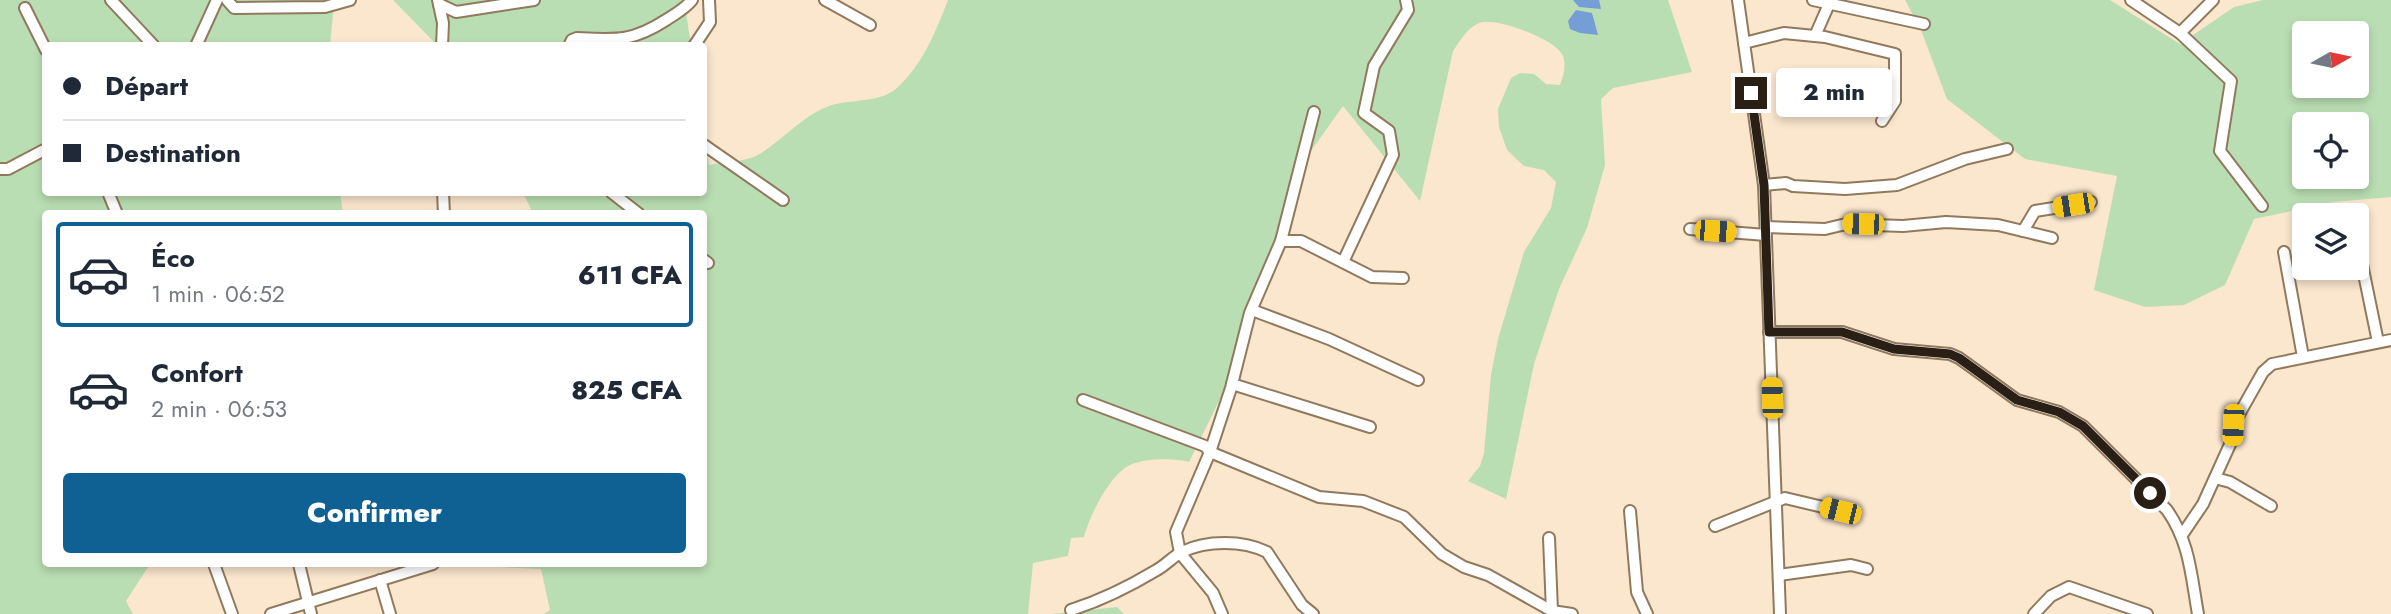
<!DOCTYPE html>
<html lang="fr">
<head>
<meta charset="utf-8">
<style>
	:root { --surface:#fff; --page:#f2f2f3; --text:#1f2937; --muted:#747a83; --line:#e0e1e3; --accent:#106193 }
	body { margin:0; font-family:Jost,sans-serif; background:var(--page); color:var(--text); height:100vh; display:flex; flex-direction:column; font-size:26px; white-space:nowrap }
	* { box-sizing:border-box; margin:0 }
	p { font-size:23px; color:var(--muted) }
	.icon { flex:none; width:38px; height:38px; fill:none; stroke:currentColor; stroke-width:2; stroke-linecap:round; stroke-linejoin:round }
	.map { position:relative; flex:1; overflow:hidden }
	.details { position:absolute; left:42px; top:210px; width:665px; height:357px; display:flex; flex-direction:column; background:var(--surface); border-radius:7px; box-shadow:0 4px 10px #0003 }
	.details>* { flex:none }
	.banner { position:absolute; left:42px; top:42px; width:665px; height:154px; border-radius:7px; box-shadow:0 4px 10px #0003; display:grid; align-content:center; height:154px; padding:0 21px; background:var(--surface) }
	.needle { width:46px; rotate:81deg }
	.controls { position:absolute; left:2292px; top:21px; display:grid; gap:14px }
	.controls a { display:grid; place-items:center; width:77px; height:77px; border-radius:7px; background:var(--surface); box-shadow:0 4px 10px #0003; font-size:35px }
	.end { position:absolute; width:32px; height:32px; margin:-16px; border:9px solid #291f14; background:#fff; box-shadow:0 0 0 4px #fff }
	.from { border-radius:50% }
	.bubble { position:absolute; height:49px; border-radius:7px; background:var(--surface); box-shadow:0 4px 10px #0003; font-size:23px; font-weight:800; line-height:49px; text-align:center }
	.car { position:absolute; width:21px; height:42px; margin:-21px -10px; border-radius:9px; box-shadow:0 0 5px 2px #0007; background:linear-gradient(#f5c518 24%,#345 0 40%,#f5c518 0 76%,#345 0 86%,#f5c518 0) }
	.banner b { display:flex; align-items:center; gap:24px; height:66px; font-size:26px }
	.banner b+b { border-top:2px solid var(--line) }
	.banner i { width:18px; height:18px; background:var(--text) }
	ul { padding:12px 0 0; list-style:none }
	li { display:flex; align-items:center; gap:21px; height:105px; margin:0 14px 10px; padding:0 7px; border:4px solid transparent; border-radius:7px }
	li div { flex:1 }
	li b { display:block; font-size:26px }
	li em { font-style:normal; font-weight:800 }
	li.current { border-color:var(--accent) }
	li>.icon { width:63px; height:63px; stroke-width:1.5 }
	.action { display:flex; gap:14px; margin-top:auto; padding:14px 21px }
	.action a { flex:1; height:80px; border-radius:7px; background:var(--accent); color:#fff; font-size:28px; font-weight:800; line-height:80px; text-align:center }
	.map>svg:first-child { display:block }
	.green { fill:#badeb3; fill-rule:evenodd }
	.water { fill:#759dd6 }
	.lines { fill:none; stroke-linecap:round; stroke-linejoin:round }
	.minor-casing { stroke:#91795d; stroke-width:14 }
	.minor { stroke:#fff; stroke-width:10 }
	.route { stroke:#291f14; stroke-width:9 }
</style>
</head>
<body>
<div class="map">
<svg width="2391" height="614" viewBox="0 0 2391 614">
	<rect width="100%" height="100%" fill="#fbe6ce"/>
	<g class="green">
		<polygon points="0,0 358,0 334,5 330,45 46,46 46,192 340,193 343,213 46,214 46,564 150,564 126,601 133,614 0,614"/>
		<polygon points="393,0 687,0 686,13 691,45 437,45"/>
		<path d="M 948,0 L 1668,0 L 1692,72 L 1613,88 L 1601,99 L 1605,165 L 1587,228 L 1559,289 L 1534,364 L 1506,499 L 1468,481 L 1480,466 L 1484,453 L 1491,375 L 1498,339 L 1524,252 L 1551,208 L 1556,182 L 1544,170 L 1524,166 L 1507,150 L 1499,127 L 1498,109 L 1511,78 L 1520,73 L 1534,74 L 1546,84 L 1560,85 C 1564,75 1567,64 1562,54 C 1554,39 1495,16 1479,23 C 1467,28 1460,41 1453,51 L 1420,201 L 1343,106 L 1303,162 L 1248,342 L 1189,462 C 1174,458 1145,458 1130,465 C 1110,474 1089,517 1084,537 L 1071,538 L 1068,556 L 1033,563 L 1028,614 L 544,614 L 550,610 L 541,569 L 437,564 L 704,564 L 704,214 L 533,213 L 523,193 L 704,192 L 704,130 L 709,165 C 723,162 743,162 756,156 C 782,142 803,114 832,105 C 852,99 882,103 898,87 C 923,64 936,31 948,0 Z"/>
		<path d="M 1905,0 L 2110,0 L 2180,44 L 2234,7 L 2263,0 L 2391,0 L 2391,197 L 2334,202 L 2254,219 L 2225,285 L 2184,305 L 2145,307 L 2094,290 L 2117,176 L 2025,159 L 1947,99 L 1921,30 ZM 2305,33 L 2357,33 L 2357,86 L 2305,86 ZM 2305,124 L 2357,124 L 2357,177 L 2305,177 Z"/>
		<polygon points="1117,607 1124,614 1051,614"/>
	</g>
	<g class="water">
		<polygon points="1573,0 1599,0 1601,9 1579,7"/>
		<polygon points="1576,10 1592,13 1598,35 1580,33 1570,29 1568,21"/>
	</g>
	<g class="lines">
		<defs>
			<g id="minor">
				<polyline points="111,0 154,46"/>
				<polyline points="227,0 234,8 325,7 350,0"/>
				<polyline points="438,0 443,23 442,46"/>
				<polyline points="825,0 870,25"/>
				<polyline points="1738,0 1764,185 1780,614"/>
				<polyline points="1813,0 1924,24"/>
				<polyline points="2131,0 2180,33 2231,81 2220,151 2262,206"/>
				<polyline points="439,4 456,12 534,0"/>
				<polyline points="25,8 46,50"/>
				<polyline points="2180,33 2213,0"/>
				<polyline points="1815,36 1829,4"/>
				<polyline points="1744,43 1784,33 1825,37 1895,54 1895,101 1882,121"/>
				<polyline points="196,46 217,0"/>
				<path d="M 569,46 L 572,40 L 577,38 C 616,40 632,42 666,20 C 675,14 685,9 692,0"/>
				<polyline points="694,46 710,22 709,0"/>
				<polyline points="704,145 783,200"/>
				<polyline points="0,169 8,169 46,149"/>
				<polyline points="1764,185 1786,183 1793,186 1845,189 1897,185 1965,159 2007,149"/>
				<polyline points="108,192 117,214"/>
				<polyline points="443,192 444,214"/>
				<polyline points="611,192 639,214"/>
				<polyline points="1766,227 1825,229 1846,224 1903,226 1946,222 1998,225 2052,238"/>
				<polyline points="1690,229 1766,235"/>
				<polyline points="2023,231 2035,211 2091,202"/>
				<polyline points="2357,240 2378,342"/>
				<polyline points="1281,241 1301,241 1372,277 1403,278"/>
				<polyline points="2284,252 2303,357"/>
				<polyline points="704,260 708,263"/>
				<polyline points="1343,262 1393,155 1389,131 1364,113 1374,66 1408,10 1406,0"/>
				<polyline points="1252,310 1329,339 1418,380"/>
				<path d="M 1769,332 L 1842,332 L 1894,349 L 1950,354 L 1959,358 L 2017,400 L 2059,412 L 2083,426 L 2167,510 C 2190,543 2191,575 2198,614"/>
				<polyline points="1232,384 1370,427"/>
				<polyline points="1083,400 1205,446 1210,452 1319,497 1363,501 1404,517 1442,554 1464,567 1488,575 1552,611 1572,614"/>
				<polyline points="2215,478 2230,482 2271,506"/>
				<polyline points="1630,511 1637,592 1647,614"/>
				<polyline points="1715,526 1785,498 1840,511"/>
				<polyline points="2182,535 2203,504 2232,440 2233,425 2263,372 2272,364 2391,340"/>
				<polyline points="1549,538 1552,611"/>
				<polyline points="214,564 232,614"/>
				<polyline points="299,564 311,614"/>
				<polyline points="1779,575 1851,565 1867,569"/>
				<polyline points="380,580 390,614"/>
				<path d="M 1071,610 C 1099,601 1130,586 1155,571 C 1165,566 1172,557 1182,552 C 1206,540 1243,540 1267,552 L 1302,605 L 1313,614"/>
				<polyline points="271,614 433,564"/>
				<polyline points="1222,614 1213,593 1180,553 1176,532 1210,452 1231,388 1250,313 1281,241 1314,112"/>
				<polyline points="2034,614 2051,596 2069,587 2147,614"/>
			</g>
		</defs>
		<use href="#minor" class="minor-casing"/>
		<use href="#minor" class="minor"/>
	</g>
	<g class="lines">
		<polyline class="route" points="1751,93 1764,185 1769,332 1842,332 1894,349 1950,354 1959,358 2017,400 2059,412 2083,426 2150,493"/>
	</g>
</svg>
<div class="controls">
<a><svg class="needle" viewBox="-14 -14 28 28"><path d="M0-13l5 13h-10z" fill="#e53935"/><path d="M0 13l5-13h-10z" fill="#747a83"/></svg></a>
<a><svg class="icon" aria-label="locate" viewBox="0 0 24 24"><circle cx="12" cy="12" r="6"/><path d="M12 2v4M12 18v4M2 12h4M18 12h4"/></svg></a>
<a><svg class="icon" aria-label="layers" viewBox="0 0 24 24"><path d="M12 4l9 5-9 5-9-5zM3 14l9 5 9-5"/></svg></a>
</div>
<i class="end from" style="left:2150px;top:493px"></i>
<i class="end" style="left:1751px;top:93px"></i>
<div class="bubble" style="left:1776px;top:68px;width:116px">2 min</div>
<i class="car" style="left:2073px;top:205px;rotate:261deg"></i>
<i class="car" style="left:1863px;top:224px;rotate:271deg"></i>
<i class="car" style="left:1715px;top:231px;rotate:94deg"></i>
<i class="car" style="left:1772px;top:398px;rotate:358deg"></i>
<i class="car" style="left:2233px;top:425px;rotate:183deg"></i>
<i class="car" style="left:1840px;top:511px;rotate:284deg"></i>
<div class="banner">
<b><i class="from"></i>Départ</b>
<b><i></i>Destination</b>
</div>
<section class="details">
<ul>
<li class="current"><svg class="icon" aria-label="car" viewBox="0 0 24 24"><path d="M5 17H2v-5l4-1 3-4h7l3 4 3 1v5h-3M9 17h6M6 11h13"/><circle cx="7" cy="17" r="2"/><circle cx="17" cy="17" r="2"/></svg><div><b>Éco</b><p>1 min · 06:52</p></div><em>611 CFA</em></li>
<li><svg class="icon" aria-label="car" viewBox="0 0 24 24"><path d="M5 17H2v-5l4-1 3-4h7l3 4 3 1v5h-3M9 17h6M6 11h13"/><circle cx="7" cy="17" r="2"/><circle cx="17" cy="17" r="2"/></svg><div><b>Confort</b><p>2 min · 06:53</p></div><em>825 CFA</em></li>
</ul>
<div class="action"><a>Confirmer</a></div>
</section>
</div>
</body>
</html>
